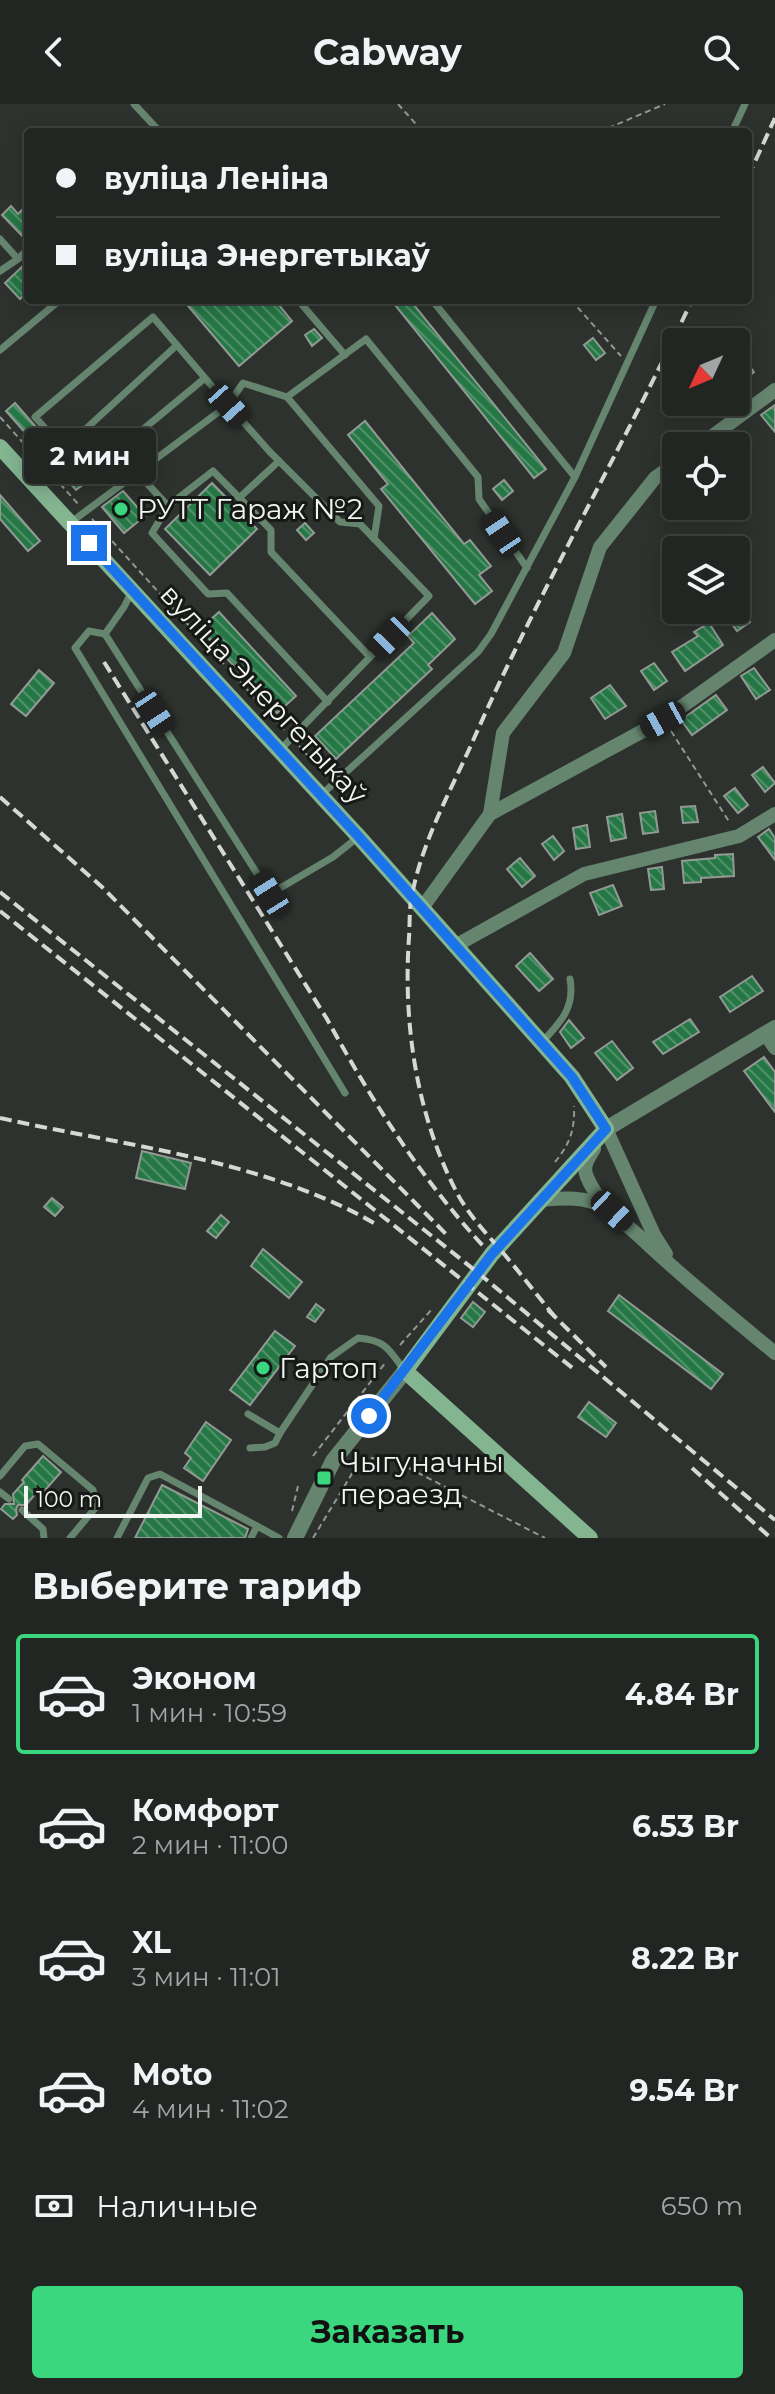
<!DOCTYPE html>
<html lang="ru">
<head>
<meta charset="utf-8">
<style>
	:root { --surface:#222622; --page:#2a2e2a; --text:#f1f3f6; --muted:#a2a5a5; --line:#3f4340; --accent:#3bd77e }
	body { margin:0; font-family:Montserrat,sans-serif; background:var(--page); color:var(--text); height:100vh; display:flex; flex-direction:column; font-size:30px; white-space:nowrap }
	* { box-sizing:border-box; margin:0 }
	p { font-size:26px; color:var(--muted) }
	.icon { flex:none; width:44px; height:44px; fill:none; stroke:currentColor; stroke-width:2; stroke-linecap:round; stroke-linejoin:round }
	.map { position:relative; height:1434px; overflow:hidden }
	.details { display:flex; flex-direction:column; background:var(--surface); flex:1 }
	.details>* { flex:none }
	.top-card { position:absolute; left:24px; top:24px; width:728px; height:176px; border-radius:8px; box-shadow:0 4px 20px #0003,0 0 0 2px var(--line); display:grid; align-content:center; height:176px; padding:0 32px; background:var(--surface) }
	.needle { width:52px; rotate:226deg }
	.buttons { position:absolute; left:662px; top:224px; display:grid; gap:16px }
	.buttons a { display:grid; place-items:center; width:88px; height:88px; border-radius:8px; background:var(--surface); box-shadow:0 4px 20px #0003,0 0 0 2px var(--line); font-size:40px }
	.scale { position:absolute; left:24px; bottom:20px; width:178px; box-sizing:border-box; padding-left:8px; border:4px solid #f2f6f3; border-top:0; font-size:22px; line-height:28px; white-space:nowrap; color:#f2f6f3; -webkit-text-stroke:6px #171917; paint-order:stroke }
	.end { position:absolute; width:36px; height:36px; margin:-18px; border:10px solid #1a73e8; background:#fff; box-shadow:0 0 0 4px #fff }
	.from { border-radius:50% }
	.bubble { position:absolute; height:56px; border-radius:8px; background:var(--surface); box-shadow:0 4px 20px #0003,0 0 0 2px var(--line); font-size:26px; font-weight:700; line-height:56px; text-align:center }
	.car { position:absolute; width:24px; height:48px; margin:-24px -12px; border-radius:10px; box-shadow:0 0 6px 2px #0007; background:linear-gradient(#222 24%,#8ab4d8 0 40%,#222 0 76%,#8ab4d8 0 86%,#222 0) }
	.top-card b { display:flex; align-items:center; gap:28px; height:76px; font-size:30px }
	.top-card b+b { border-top:2px solid var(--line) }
	.top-card i { width:20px; height:20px; background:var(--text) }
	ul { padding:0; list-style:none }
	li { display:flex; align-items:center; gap:24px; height:120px; margin:0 16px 12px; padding:0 16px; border:4px solid transparent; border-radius:8px }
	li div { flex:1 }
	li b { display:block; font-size:30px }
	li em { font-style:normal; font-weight:700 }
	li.selected { border-color:var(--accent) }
	li>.icon { width:72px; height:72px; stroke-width:1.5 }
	h2 { padding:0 32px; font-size:36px; line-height:96px }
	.pay { display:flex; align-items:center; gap:20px; height:88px; padding:0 32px; font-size:30px }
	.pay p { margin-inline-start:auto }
	.primary-button { display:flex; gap:16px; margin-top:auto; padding:16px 32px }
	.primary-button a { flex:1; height:92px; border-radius:8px; background:var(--accent); color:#111; font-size:32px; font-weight:700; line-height:92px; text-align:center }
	header { display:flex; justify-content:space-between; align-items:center; height:104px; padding:0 32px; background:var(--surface); font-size:36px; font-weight:700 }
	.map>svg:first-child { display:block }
	.building { fill:url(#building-back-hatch); stroke:#939a94; stroke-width:2 }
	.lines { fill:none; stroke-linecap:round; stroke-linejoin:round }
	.path { stroke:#939894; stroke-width:2; stroke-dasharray:6 4; stroke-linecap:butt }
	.service { stroke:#66856f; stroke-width:7 }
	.minor { stroke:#66856f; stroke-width:14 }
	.tertiary { stroke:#66856f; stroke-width:16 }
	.secondary { stroke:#83b591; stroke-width:16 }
	.rail { stroke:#d5d9d6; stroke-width:4; stroke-dasharray:12 6; stroke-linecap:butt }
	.route { stroke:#1a73e8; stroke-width:10 }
	.poi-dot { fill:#3bd77e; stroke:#171917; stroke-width:3 }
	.labels { text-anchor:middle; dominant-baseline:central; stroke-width:6; stroke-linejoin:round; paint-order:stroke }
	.poi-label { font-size:28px; fill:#f2f6f3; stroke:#171917; text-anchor:start }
	.street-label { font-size:28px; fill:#f2f6f3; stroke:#171917 }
</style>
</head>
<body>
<header><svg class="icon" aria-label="back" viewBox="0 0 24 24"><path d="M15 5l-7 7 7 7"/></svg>Cabway<svg class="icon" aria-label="search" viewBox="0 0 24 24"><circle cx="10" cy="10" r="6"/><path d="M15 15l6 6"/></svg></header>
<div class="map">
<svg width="775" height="1434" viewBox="0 0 775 1434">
	<defs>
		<pattern id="building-back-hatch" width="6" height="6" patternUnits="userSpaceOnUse" patternTransform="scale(2)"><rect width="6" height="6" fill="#267746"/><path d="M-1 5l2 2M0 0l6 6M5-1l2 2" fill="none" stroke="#51926a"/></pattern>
	</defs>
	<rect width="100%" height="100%" fill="#2d322e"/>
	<g class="building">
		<polygon points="28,100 28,138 2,111 11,102 18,110"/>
		<polygon points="28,157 28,187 20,195 5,179"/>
		<polygon points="183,196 275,196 292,217 239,262"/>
		<polygon points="391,196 410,196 546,365 534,374"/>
		<polygon points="314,225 322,234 312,242 305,231"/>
		<polygon points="593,234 605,249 596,256 584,241"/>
		<polygon points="736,244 754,268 736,282"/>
		<polygon points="15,299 85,379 76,386 6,307"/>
		<polygon points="775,301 775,328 761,311"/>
		<polygon points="365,317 464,440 470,436 491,462 479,471 492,487 475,500 381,385 388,380 348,331"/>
		<polygon points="504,376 513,387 502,396 493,385"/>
		<polygon points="212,379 257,425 210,471 165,425"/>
		<polygon points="123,387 145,412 124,429 102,403"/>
		<polygon points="0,391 40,437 28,447 0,415"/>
		<polygon points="305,419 314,429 306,436 297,426"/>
		<polygon points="722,506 743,506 750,518 737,527"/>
		<polygon points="219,508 296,592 277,609 200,525"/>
		<polygon points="432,509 455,535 428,561 432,565 336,655 315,632 414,539 408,532"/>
		<polygon points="709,519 723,541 685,567 672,548 698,532 694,528"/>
		<polygon points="654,559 667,577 654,586 641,567"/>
		<polygon points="754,564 770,586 756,595 741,572"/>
		<polygon points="39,566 54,579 26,612 11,600"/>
		<polygon points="610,581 626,602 605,615 591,594"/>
		<polygon points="716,591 727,606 692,631 681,616"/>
		<polygon points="763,663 775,679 765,688 752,671"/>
		<polygon points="735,684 748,701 738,709 724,692"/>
		<polygon points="695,702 698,718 683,719 681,703"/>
		<polygon points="655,707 658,728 643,730 640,709"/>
		<polygon points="622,710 626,734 611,737 607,713"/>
		<polygon points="587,721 590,743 576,745 573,724"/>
		<polygon points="769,725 775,734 775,756 758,733"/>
		<polygon points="553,732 564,747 554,756 542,740"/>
		<polygon points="733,750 734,772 701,774 701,778 684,779 682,757 715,754 715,751"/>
		<polygon points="520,754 535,772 522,783 507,765"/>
		<polygon points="662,763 664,785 651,786 648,765"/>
		<polygon points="613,781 622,802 599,811 590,789"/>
		<polygon points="530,849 553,875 539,887 516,862"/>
		<polygon points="752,872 763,887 730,908 720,893"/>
		<polygon points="690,915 699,928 663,950 653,938"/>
		<polygon points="569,916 584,934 571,944 560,928"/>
		<polygon points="612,937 633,964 617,976 595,949"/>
		<polygon points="764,953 775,968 775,1008 744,967"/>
		<polygon points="142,1047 191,1059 185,1085 136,1074"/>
		<polygon points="52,1094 63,1103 55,1112 44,1103"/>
		<polygon points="221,1111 229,1118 216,1134 207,1127"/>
		<polygon points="263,1145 302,1178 289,1194 251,1162"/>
		<polygon points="619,1191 723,1270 711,1285 608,1207"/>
		<polygon points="473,1198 485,1208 473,1223 461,1214"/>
		<polygon points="316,1200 324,1206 315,1218 307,1213"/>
		<polygon points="275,1227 295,1242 250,1301 230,1286"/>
		<polygon points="589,1298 616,1319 606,1333 578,1313"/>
		<polygon points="206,1318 231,1336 203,1377 184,1364 191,1354 185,1349"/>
		<polygon points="43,1352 61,1368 40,1392 36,1389 26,1401 18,1401 16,1405 17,1411 13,1415 1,1405 5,1400 14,1400 13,1390 24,1378 22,1376"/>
		<polygon points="162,1381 248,1425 245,1434 135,1434"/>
	</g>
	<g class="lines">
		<g class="path">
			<polyline points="398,0 423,28"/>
			<polyline points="599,28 665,0"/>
			<polyline points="571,196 621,252"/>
			<polyline points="0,313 79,401"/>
			<polyline points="92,415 284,626"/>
			<polyline points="671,627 730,719"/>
			<polyline points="299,642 327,673"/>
			<path d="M 555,1058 C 570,1040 575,1025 574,1002"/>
			<polyline points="400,1241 433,1204"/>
			<polyline points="313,1352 386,1258"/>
			<polyline points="292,1407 298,1382"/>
			<polyline points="313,1434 356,1363 372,1354 391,1355 545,1434"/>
		</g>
		<g class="service">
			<polyline points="134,0 160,28"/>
			<polyline points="732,28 745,0"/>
			<polyline points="0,135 18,155 28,145"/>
			<polyline points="0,167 18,155"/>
			<polyline points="298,196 345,251"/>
			<polyline points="432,196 575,373"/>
			<polyline points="0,246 60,196"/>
			<polyline points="205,274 88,371 35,313 153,213 228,301 243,279 287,293 379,402 374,435"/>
			<polyline points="287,293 366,235 478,373 479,395 527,464"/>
			<polyline points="64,345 177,241"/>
			<polyline points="117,347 168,402 152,429 208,490 227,489 328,598"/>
			<polyline points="239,394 279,357"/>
			<polyline points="168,402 213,367 271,426 271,448 370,553"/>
			<polyline points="70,419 228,301 270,348 340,418 360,420 429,492 280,646"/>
			<polyline points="132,487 124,503 105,530 270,790 333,753 357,734"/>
			<polyline points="105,530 89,527 75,544 345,989"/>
			<polyline points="321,691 478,548 491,530 575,373 656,196"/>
			<path d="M 543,937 C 561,918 575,903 570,875"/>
			<path d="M 248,1310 L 280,1329 L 331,1253 L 358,1234 C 385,1236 389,1245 404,1266"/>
			<polyline points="250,1344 265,1343 275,1339 280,1329"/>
			<polyline points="0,1372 25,1342 38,1340 93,1386 97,1402 70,1434"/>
			<polyline points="0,1388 9,1395"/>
			<polyline points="22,1406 43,1425 44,1434"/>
			<polyline points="117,1434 148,1374 160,1370 257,1422"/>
			<polyline points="251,1434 257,1422 279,1434"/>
		</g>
		<g class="minor">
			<polyline points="699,342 775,286"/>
			<polyline points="490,710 503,629 564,549 600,443 655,374 676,359"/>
			<polyline points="422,804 490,710 663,616 775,536"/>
			<polyline points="455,842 584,770 739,732 775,710"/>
			<polyline points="765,930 775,944"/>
			<polyline points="606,1025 654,1131 666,1150"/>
			<path d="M 594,1045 C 588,1055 582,1062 587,1073 C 597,1098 621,1116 640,1133 C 683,1174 729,1211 775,1249"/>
			<path d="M 540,1096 C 564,1094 584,1092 605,1103"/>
		</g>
		<g class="tertiary">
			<polyline points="606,1025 775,924"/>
			<polyline points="295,1434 333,1357 405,1267"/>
		</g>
		<polyline class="secondary" points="0,343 359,733 572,973 606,1025 492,1150 405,1267 590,1434"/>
		<g class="rail">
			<polyline points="748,73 775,14"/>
			<path d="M 104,558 L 327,915 C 372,997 421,1075 485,1144"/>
			<polyline points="0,693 102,783 446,1130"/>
			<polyline points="0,788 477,1168 775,1416"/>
			<polyline points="0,807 575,1266"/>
			<path d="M 0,1014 C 125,1042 268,1056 379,1122"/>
			<polyline points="548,1206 606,1263"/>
			<path d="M 555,1213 C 536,1190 518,1166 498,1143 C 483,1126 465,1106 455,1085 C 416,1008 403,918 409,833 C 410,819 409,804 412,791 C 422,738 450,688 472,639 C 538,488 622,346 692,196"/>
			<polyline points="692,1364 771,1434"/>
		</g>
	</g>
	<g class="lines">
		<polyline class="route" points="89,439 359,733 572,973 606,1025 492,1150 369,1312"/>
	</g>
	<g class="poi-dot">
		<circle cx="121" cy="405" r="8"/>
		<circle cx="263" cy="1264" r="8"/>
		<rect x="316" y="1366" width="16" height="16" rx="4"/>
	</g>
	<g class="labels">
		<g class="poi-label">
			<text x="137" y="405">РУТТ Гараж №2</text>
			<text x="279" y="1264">Гартоп</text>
			<text x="340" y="1358">Чыгуначны<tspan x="340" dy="32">пераезд</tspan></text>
		</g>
		<g class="street-label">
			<text transform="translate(264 590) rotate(47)">вуліца Энергетыкаў</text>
		</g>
	</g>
</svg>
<div class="buttons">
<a><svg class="needle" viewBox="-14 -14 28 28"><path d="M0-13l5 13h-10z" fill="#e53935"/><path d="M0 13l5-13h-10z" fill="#a2a5a5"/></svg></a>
<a><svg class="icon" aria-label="locate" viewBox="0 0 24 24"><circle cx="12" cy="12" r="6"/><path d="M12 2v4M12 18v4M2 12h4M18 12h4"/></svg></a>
<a><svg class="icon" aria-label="layers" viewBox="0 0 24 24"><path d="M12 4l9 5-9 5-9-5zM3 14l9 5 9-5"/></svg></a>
</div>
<div class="scale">100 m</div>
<i class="end from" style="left:369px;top:1312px"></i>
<i class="end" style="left:89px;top:439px"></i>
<div class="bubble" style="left:24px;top:324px;width:132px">2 мин</div>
<i class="car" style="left:228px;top:301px;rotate:138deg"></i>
<i class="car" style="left:502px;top:429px;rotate:326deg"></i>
<i class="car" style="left:390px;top:533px;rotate:224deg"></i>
<i class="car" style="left:154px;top:608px;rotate:147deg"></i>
<i class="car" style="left:663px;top:616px;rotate:241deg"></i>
<i class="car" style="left:270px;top:790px;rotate:328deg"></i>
<i class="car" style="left:612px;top:1107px;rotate:133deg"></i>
<div class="top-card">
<b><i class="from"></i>вуліца Леніна</b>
<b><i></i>вуліца Энергетыкаў</b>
</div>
</div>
<section class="details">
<h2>Выберите тариф</h2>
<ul>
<li class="selected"><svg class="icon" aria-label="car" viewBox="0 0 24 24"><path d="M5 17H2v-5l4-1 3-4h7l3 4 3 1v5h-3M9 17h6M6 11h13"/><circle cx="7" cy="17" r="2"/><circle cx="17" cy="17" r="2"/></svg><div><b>Эконом</b><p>1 мин · 10:59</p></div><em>4.84 Br</em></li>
<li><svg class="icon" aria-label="car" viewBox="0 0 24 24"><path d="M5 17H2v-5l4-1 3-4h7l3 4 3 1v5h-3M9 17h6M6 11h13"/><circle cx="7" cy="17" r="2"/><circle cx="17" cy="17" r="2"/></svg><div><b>Комфорт</b><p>2 мин · 11:00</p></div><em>6.53 Br</em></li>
<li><svg class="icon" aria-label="car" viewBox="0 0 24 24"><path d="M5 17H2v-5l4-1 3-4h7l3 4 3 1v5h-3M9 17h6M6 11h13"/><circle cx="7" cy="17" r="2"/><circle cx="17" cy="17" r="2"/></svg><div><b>XL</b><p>3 мин · 11:01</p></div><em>8.22 Br</em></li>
<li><svg class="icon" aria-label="car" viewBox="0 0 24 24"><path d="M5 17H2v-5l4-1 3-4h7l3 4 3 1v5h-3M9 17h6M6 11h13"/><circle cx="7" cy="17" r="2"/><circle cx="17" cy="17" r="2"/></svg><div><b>Moto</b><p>4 мин · 11:02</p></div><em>9.54 Br</em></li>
</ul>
<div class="pay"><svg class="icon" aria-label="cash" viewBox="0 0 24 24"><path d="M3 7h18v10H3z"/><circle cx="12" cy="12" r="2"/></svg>Наличные<p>650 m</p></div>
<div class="primary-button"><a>Заказать</a></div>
</section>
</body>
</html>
